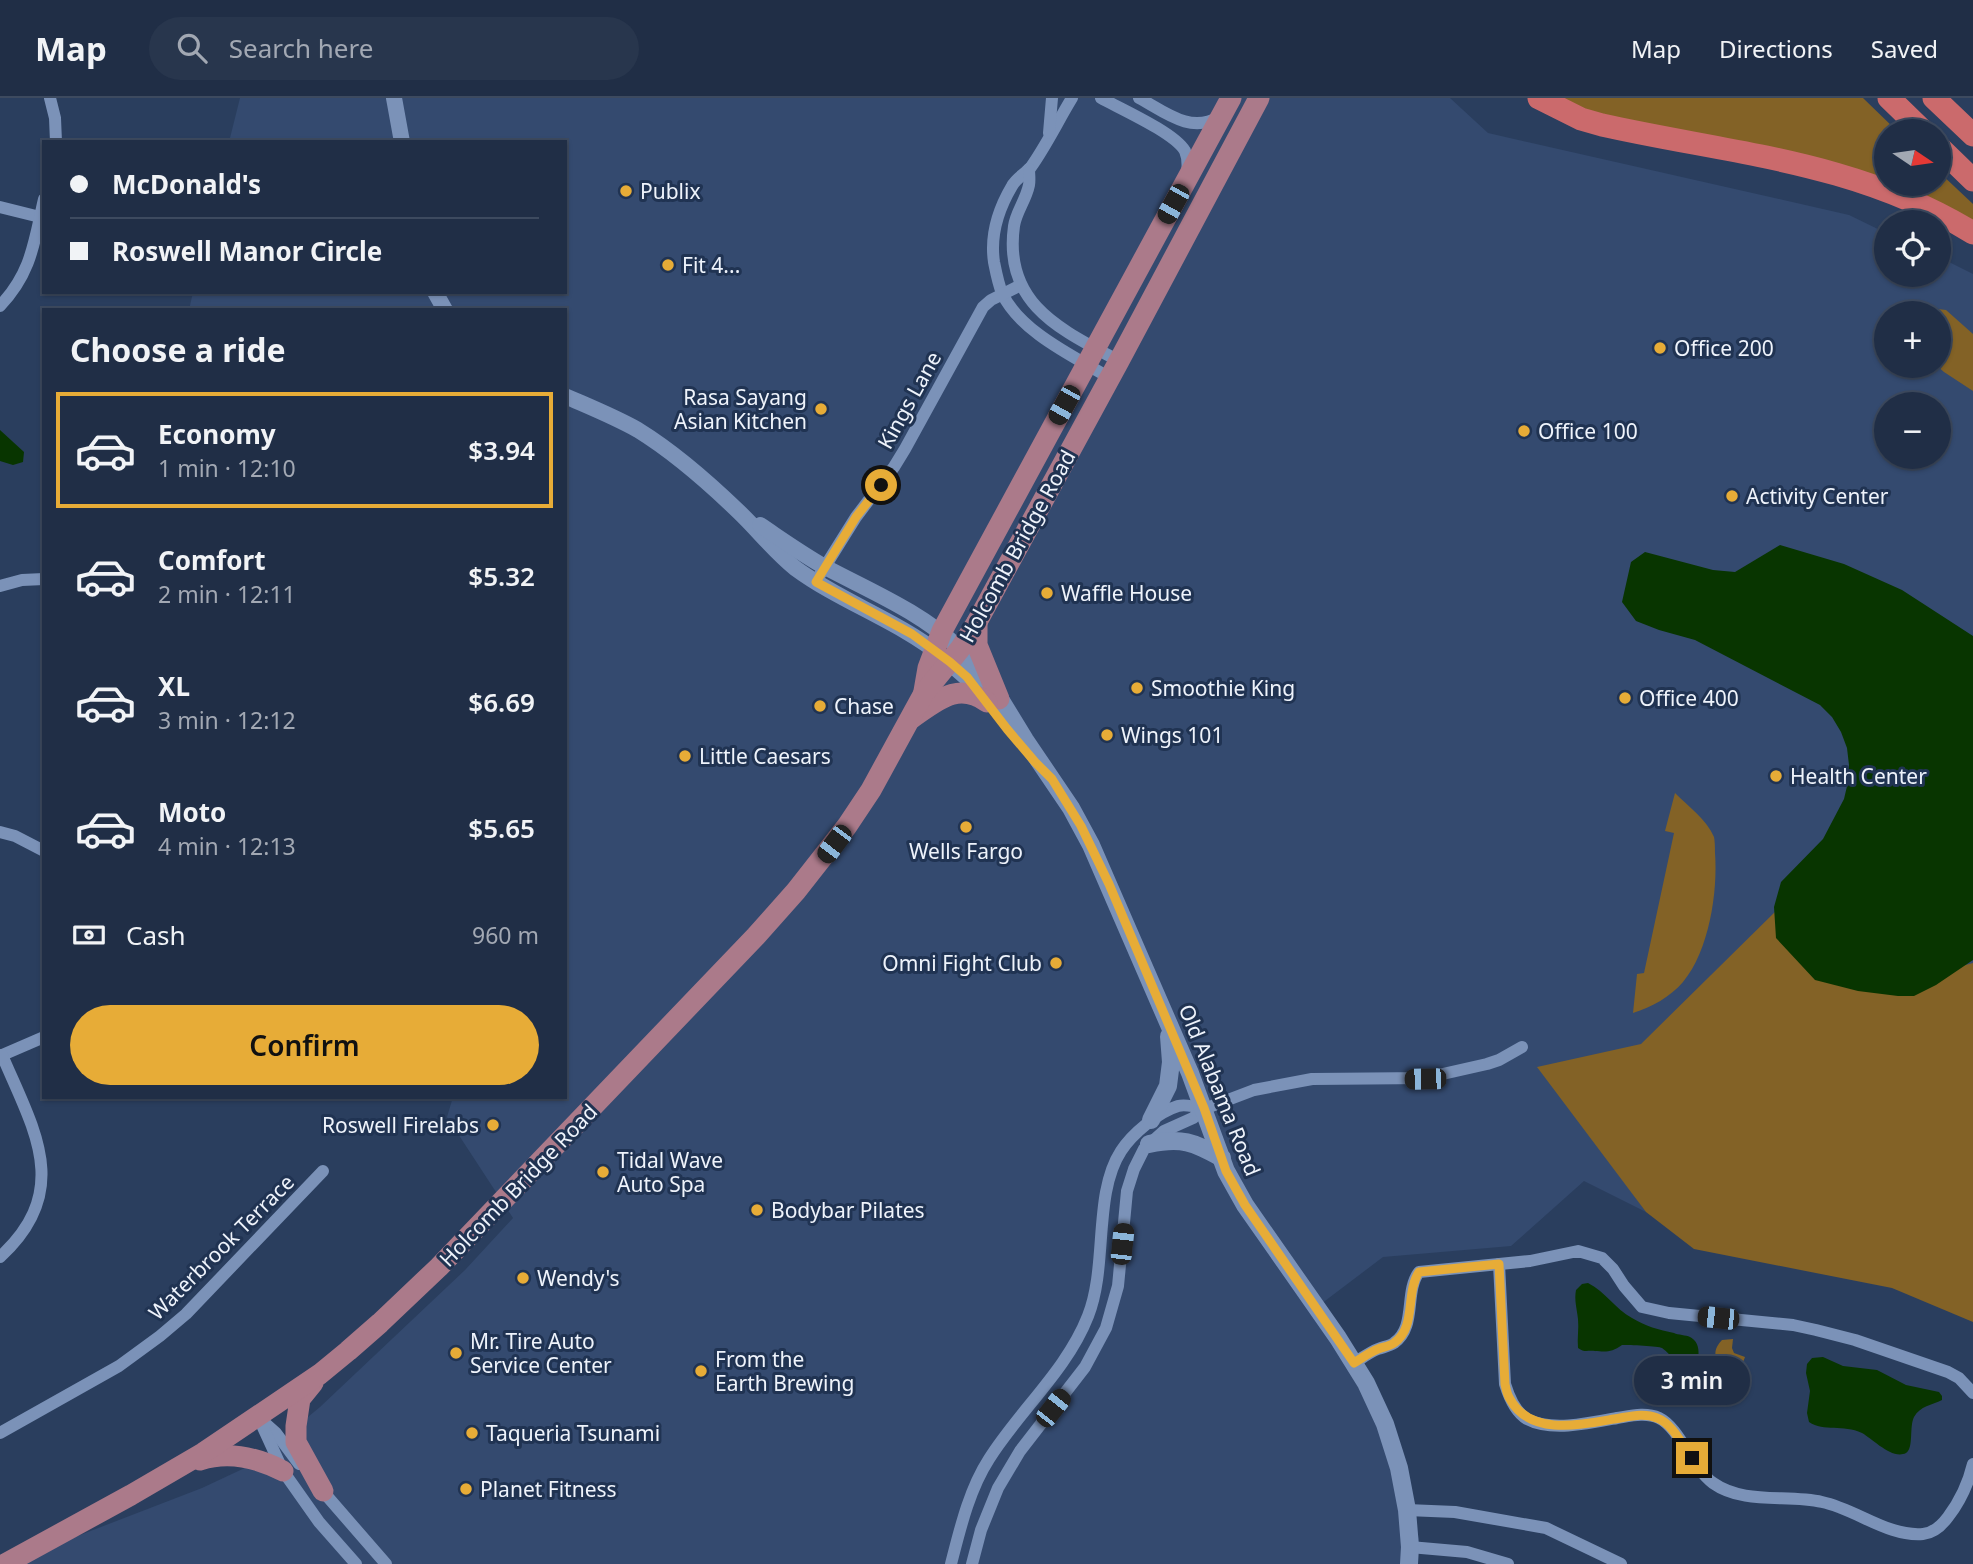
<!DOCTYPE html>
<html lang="en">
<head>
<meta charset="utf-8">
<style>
	:root { --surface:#202e46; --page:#28364d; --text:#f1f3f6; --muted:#a2a8b3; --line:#3d4a5f; --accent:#e7ac37 }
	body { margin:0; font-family:"Noto Sans",sans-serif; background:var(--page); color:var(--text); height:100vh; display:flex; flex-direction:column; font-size:26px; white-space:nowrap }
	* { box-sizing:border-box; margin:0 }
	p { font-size:23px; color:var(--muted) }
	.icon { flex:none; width:38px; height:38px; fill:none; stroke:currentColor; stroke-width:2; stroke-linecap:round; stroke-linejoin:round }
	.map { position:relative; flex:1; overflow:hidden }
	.details { position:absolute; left:42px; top:210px; width:525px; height:791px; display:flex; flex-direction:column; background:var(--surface); border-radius:0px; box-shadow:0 2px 5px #0004,0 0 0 2px var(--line) }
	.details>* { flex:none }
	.top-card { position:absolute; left:42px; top:42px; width:525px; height:154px; border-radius:0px; box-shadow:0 2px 5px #0004,0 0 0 2px var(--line); display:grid; align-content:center; height:154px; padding:0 28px; background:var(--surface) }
	.needle { width:46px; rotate:103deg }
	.buttons { position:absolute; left:1874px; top:21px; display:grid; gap:14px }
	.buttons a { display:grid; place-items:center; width:77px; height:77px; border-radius:50%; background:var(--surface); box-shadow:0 2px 5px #0004,0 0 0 2px var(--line); font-size:35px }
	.end { position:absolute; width:32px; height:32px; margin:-16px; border:9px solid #e7ac37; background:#111; box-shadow:0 0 0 4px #111 }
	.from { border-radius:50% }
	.bubble { position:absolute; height:49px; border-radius:24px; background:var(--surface); box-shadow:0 2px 5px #0004,0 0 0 2px var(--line); font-size:23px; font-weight:600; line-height:49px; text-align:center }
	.car { position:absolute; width:21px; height:42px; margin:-21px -10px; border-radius:9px; box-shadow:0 0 5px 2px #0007; background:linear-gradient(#222 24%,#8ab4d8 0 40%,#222 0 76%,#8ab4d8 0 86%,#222 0) }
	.top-card b { display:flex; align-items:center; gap:24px; height:66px; font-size:26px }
	.top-card b+b { border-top:2px solid var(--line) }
	.top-card i { width:18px; height:18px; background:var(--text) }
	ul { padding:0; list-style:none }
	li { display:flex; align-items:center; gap:21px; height:116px; margin:0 14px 10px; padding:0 14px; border:4px solid transparent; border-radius:0px }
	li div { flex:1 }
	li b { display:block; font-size:26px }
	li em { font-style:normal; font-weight:600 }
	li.current { border-color:var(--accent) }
	li>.icon { width:63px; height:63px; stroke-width:1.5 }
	h2 { padding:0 28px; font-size:32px; line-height:84px }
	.pay { display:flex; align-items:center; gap:18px; height:77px; padding:0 28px; font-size:26px }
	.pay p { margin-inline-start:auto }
	.button { display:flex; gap:14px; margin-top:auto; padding:14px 28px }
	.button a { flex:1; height:80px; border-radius:42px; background:var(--accent); color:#111; font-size:28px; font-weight:600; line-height:80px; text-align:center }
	header { display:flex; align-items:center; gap:42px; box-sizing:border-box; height:98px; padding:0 35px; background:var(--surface); border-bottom:2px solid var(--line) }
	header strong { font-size:33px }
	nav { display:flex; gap:38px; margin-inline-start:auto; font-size:24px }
	.search { width:490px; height:63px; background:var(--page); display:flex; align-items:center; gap:18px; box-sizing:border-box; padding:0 24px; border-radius:38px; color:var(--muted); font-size:26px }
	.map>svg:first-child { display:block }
	.built { fill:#344a6f; fill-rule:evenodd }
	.green { fill:#836226 }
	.water { fill:#083500 }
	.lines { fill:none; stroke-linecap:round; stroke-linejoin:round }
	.minor { stroke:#7b92b8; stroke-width:12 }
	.tertiary { stroke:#7b92b8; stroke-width:16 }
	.secondary { stroke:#7b92b8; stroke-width:18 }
	.primary { stroke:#ab7a8a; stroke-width:21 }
	.motorway { stroke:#cb6a6c; stroke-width:23 }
	.route { stroke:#e7ac37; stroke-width:9 }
	.poi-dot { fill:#e7ac37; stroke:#203352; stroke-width:2.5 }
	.labels { text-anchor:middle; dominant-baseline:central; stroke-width:6; stroke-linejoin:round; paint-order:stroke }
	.poi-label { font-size:21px; fill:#eef3fb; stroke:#203352; text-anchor:start }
	.street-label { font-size:21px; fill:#eef3fb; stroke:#203352 }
</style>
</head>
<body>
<header>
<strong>Map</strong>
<div class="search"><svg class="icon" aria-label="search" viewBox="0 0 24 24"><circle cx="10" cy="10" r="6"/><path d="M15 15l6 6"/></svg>Search here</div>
<nav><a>Map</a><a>Directions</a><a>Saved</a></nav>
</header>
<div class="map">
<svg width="1973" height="1466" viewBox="0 0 1973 1466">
	<rect width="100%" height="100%" fill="#2a3e5e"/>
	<path class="built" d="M 240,0 L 1450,0 L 1488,35 L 1849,117 L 1886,135 L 1886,177 L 1939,177 L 1939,159 L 1973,176 L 1973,1207 L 1636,1100 L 1646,1114 L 1584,1083 L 1511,1148 L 1383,1159 L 1313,1212 L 1400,1360 L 1419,1441 L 1416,1466 L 5,1466 L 202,1390 L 249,1368 L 320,1309 L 465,1172 L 513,1120 L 447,1019 L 453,999 L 565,999 L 565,212 L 189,212 L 193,194 L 565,194 L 565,44 L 229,44 ZM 1886,215 L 1939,215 L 1939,268 L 1886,268 ZM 1886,306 L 1939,306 L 1939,359 L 1886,359 Z"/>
	<g class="green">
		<polygon points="1551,0 1863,0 1897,33 1886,33 1886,86 1939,86 1939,74 1973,106 1973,129 1934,108 1593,20"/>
		<polygon points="1930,210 1946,212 1973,236 1973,293 1944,274 1937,268 1939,268 1939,215 1925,215"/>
		<path d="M 1675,695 C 1688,708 1707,722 1714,739 C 1715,744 1715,751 1715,755 C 1718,794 1709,853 1683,884 C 1670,899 1652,909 1633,915 L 1637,876 L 1644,875 L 1674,735 L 1665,733 Z"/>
		<polygon points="1780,809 1901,884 1973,865 1973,1224 1892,1190 1694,1151 1646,1114 1537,969 1641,946"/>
		<path d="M 1733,1241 L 1732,1250 L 1734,1255 L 1745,1259 L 1738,1278 C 1722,1272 1706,1258 1722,1242 Z"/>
	</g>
	<g class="water">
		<polygon points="0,332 24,354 23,364 13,367 0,363"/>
		<polygon points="1780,447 1844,466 1902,492 1973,538 1973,862 1936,887 1914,898 1898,898 1858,893 1815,882 1776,840 1774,809 1781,784 1823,741 1844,701 1848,684 1849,667 1847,650 1841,634 1832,619 1820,607 1695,542 1659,532 1636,523 1622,504 1631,464 1645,454 1713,472 1735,474"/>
		<path d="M 1588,1185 C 1606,1194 1615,1211 1632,1220 C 1645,1228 1659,1232 1674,1235 C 1678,1237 1686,1237 1690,1239 C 1700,1244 1699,1255 1698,1263 L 1689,1271 C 1676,1267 1672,1257 1662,1250 C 1659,1248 1629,1247 1622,1247 C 1612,1254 1607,1254 1595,1253 C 1587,1252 1585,1255 1578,1250 C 1577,1240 1579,1231 1578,1221 C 1577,1211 1574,1202 1576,1192 L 1582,1186 Z"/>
		<path d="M 1823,1259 L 1843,1268 L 1877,1272 L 1906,1287 L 1939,1294 L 1942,1298 L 1942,1302 C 1932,1307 1920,1308 1914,1319 C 1909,1329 1914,1350 1906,1355 C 1892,1362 1873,1341 1862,1335 C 1843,1326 1824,1334 1809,1324 L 1807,1315 L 1810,1293 L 1806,1275 L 1807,1266 L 1812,1260 Z"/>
	</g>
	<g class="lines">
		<g class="minor">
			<polyline points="50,0 55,20 56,44"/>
			<path d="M 1072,0 C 1058,23 1046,48 1031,69 C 1025,76 1016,80 1012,88 C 999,110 990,137 994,164 C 996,174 998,185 1002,195 C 1020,234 1075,259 1110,280"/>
			<path d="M 1101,0 C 1121,11 1175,35 1185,53 C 1188,60 1188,67 1187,75"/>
			<path d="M 1139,0 C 1165,14 1190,36 1219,19"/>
			<polyline points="1049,35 1052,0"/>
			<path d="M 1029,71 C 1029,76 1030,82 1029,87 C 1026,102 1016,114 1014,128 C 1003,207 1062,232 1119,263"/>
			<polyline points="0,109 40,119"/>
			<path d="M 0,208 C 32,174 34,144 44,101"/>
			<polyline points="816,483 856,419 894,369 905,351 983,209 991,202 1021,187"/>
			<polyline points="0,488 22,482 44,481"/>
			<polyline points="0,734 15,738 44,753"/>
			<polyline points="0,958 44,939"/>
			<path d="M 0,1159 C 73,1092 34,1032 2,957"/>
			<path d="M 1499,1166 L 1505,1286 C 1509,1299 1515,1314 1527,1321 C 1551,1334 1591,1325 1617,1320 C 1630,1318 1646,1314 1659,1320 C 1680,1330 1692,1370 1713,1385 C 1744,1407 1787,1396 1822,1404 C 1856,1411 1888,1439 1923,1436 C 1934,1435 1942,1427 1948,1419 C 1961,1402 1968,1387 1973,1366"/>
			<path d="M 1354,1265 C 1362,1260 1370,1254 1378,1251 C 1383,1249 1390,1248 1394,1245 C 1417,1229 1404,1194 1419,1174 L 1530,1163 L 1578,1153 L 1602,1160 L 1613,1171 L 1624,1188 L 1642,1209 L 1669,1215 L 1793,1227 L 1816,1232 L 1855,1242 L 1948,1274 L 1959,1280 L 1973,1295"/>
			<polyline points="258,1319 276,1335 299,1366"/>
			<polyline points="261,1325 283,1373 319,1424 356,1466"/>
			<polyline points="0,1335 119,1268 160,1238 186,1216 323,1073"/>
			<polyline points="320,1390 386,1466"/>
			<polyline points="1407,1412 1455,1414 1546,1430 1621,1466"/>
			<polyline points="1410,1449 1467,1454 1508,1466"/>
			<path d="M 951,1466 C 960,1431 969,1392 989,1361 C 1019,1313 1067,1272 1088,1218 C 1108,1168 1093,1096 1121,1053 C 1132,1036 1158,1014 1178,1008 C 1185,1006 1197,1009 1204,1011"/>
			<polyline points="972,1466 981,1432 998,1390 1020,1353 1085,1269 1106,1230 1118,1188 1127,1093 1134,1071 1144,1051 1164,1033 1193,1020 1204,1011 1254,992 1312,981 1425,980 1487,966 1499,962 1522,949"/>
		</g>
		<g class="tertiary">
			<polyline points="394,0 402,44"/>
			<polyline points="435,194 445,212"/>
			<path d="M 565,298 C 590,309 615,319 638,332 C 672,353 710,386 738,413 C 758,432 774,453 795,470 C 841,504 897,522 942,558"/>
			<path d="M 760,427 C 781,441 802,456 825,469 C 872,494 921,514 960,551"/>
		</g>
		<g class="secondary">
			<polyline points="960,551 984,575 1025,642 1071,710 1091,747 1190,975 1226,1073 1245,1107 1338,1240 1366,1285 1385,1326 1399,1370 1407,1412 1410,1449 1409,1466"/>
			<polyline points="950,564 967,579 988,605"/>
			<polyline points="1151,1022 1168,988 1171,964 1169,938"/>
			<path d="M 1149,1046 C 1181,1039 1194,1044 1222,1060"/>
		</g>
		<g class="primary">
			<polyline points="977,524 977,547 999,601"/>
			<polyline points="924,593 928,570 942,533 1231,0"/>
			<path d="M 912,620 C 937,603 958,583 987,604"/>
			<polyline points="313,1285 300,1301 296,1328 296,1344 323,1393"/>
			<path d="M 200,1362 C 228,1353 256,1359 283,1373"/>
			<polyline points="5,1466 131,1397 203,1355 320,1276 348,1253 380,1225 439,1169 756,838 796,793 847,728 871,692 924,595 960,551 977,524 1119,263 1259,0"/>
		</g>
		<g class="motorway">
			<path d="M 1539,0 L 1581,21 L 1602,27 C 1732,56 1856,63 1973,135"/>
			<polyline points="1889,0 1923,33"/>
			<polyline points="1934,0 1973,37"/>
			<polyline points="1939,49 1973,82"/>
		</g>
	</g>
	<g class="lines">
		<path class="route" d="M 881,387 L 856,419 L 816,484 L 912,536 L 950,564 L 967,579 L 1007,631 L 1035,664 L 1052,681 L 1081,728 L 1109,786 L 1204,1010 L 1226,1073 L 1245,1107 L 1354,1265 C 1362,1260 1370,1254 1378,1251 C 1383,1249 1390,1248 1394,1245 C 1417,1229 1405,1195 1419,1174 L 1499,1166 L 1505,1286 C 1506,1291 1507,1297 1510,1301 C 1530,1338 1580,1327 1614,1321 C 1628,1319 1643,1314 1657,1320 C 1673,1326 1682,1347 1692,1360"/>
	</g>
	<g class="poi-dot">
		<circle cx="626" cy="93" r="7"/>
		<circle cx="668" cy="167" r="7"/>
		<circle cx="1660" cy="250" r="7"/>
		<circle cx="821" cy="311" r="7"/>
		<circle cx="1524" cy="333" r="7"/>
		<circle cx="1732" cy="398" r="7"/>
		<circle cx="1047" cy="495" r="7"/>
		<circle cx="1137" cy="590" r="7"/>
		<circle cx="1625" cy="600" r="7"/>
		<circle cx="820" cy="608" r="7"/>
		<circle cx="1107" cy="637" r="7"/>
		<circle cx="685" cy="658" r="7"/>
		<circle cx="1776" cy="678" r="7"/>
		<circle cx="966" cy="729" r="7"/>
		<circle cx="1056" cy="865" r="7"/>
		<circle cx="493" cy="1027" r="7"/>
		<circle cx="603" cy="1074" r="7"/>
		<circle cx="757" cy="1112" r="7"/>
		<circle cx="523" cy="1180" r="7"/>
		<circle cx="456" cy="1255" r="7"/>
		<circle cx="701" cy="1273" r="7"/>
		<circle cx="472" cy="1335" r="7"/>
		<circle cx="466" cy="1391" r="7"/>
	</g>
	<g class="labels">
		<g class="poi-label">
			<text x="640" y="93">Publix</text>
			<text x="682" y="167">Fit 4...</text>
			<text x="1674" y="250">Office 200</text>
			<text x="807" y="299" text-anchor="end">Rasa Sayang<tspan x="807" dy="24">Asian Kitchen</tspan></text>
			<text x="1538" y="333">Office 100</text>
			<text x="1746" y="398">Activity Center</text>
			<text x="1061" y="495">Waffle House</text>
			<text x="1151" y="590">Smoothie King</text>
			<text x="1639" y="600">Office 400</text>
			<text x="834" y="608">Chase</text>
			<text x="1121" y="637">Wings 101</text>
			<text x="699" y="658">Little Caesars</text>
			<text x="1790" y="678">Health Center</text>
			<text x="966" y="753" text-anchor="middle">Wells Fargo</text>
			<text x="1042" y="865" text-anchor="end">Omni Fight Club</text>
			<text x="479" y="1027" text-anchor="end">Roswell Firelabs</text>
			<text x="617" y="1062">Tidal Wave<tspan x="617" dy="24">Auto Spa</tspan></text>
			<text x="771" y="1112">Bodybar Pilates</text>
			<text x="537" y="1180">Wendy's</text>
			<text x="470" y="1243">Mr. Tire Auto<tspan x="470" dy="24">Service Center</tspan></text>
			<text x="715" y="1261">From the<tspan x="715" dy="24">Earth Brewing</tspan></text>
			<text x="486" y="1335">Taqueria Tsunami</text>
			<text x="480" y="1391">Planet Fitness</text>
		</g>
		<g class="street-label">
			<text transform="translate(909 302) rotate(-61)">Kings Lane</text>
			<text transform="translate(1017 448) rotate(-61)">Holcomb Bridge Road</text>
			<text transform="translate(1220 992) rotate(68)">Old Alabama Road</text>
			<text transform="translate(518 1087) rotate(-46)">Holcomb Bridge Road</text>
			<text transform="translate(221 1149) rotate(-45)">Waterbrook Terrace</text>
		</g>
	</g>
</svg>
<div class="buttons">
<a><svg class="needle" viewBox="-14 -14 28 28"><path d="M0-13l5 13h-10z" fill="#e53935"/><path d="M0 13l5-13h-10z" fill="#a2a8b3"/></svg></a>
<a><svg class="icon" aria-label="locate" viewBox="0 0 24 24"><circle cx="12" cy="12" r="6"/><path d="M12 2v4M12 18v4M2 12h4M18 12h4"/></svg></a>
<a>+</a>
<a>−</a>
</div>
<i class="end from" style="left:881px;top:387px"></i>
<i class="end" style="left:1692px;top:1360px"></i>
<div class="bubble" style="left:1634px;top:1258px;width:116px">3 min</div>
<i class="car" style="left:1173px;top:106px;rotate:209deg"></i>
<i class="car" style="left:1064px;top:307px;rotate:209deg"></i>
<i class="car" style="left:834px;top:746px;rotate:217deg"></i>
<i class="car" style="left:1425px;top:981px;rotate:269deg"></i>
<i class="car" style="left:1122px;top:1146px;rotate:6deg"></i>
<i class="car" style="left:1718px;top:1220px;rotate:276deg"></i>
<i class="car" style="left:1053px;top:1310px;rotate:38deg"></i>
<div class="top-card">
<b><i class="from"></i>McDonald's</b>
<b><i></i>Roswell Manor Circle</b>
</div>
<section class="details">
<h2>Choose a ride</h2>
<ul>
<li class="current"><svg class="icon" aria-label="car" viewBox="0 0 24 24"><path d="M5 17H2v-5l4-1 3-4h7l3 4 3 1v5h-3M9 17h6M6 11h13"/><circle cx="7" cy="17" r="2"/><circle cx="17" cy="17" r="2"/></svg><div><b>Economy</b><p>1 min · 12:10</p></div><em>$3.94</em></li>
<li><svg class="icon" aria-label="car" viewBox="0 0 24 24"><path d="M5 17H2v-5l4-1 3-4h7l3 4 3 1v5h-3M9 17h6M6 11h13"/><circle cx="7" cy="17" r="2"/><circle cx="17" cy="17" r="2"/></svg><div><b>Comfort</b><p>2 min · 12:11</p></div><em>$5.32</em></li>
<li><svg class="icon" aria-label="car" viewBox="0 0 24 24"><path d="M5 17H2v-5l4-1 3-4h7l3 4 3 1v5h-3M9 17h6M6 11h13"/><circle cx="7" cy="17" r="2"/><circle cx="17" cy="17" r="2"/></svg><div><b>XL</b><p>3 min · 12:12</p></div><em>$6.69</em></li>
<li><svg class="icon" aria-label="car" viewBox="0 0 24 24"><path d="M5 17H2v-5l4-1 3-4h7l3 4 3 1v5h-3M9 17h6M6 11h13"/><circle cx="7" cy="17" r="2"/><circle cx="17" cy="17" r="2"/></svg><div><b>Moto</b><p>4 min · 12:13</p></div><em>$5.65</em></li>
</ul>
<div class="pay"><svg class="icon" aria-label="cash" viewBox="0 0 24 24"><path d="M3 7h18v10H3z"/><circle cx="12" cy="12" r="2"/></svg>Cash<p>960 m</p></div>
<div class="button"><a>Confirm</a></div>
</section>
</div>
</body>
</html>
